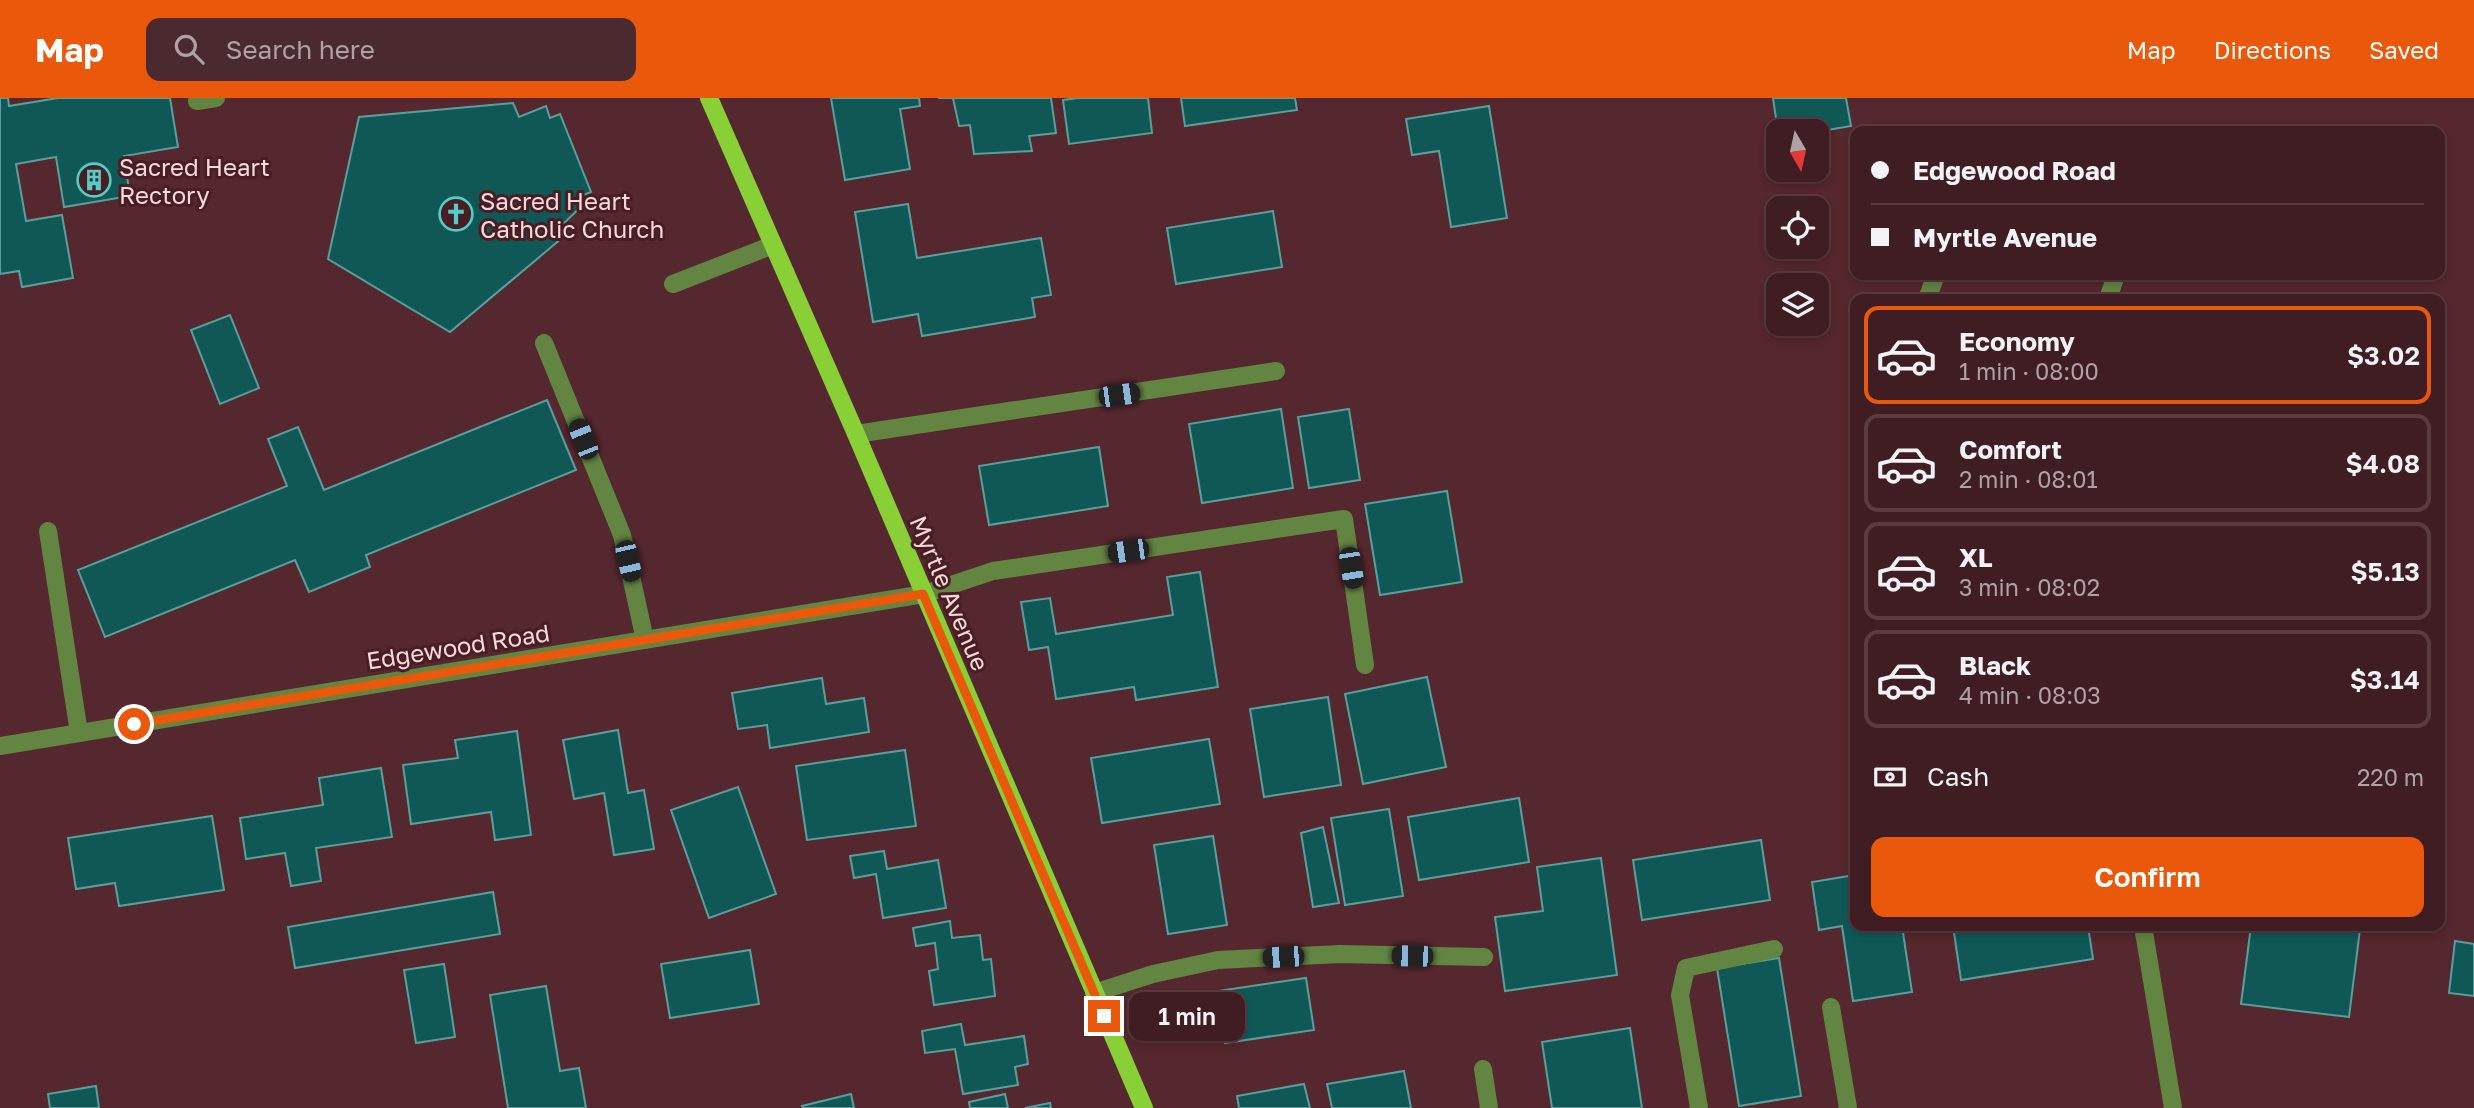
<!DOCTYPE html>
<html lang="en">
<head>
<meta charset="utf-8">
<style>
	:root { --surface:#401d22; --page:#4b2a2f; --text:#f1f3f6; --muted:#aea2a5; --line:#593b40; --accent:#ea580c }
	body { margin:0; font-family:"Golos Text",sans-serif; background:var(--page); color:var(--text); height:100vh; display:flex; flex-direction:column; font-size:26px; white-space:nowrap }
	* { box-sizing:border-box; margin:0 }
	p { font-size:23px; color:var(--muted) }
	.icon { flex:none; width:38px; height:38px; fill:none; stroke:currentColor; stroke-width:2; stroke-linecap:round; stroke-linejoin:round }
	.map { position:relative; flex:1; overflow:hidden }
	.side { position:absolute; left:1850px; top:196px; width:595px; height:637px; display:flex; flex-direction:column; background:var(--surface); border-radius:14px; box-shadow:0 4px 10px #0003,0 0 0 2px var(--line) }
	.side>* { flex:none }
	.banner { position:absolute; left:1850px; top:28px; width:595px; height:154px; border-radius:14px; box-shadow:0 4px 10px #0003,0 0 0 2px var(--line); display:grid; align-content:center; height:154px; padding:0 21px; background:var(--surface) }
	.needle { width:46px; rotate:171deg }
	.tools { position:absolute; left:1766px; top:21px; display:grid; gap:14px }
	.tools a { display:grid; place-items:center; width:63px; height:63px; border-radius:14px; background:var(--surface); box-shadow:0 4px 10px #0003,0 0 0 2px var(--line); font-size:35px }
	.end { position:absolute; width:32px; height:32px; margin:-16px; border:9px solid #ea580c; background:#fff; box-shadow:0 0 0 4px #fff }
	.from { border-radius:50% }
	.bubble { position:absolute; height:49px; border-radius:14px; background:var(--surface); box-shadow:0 4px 10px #0003,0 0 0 2px var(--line); font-size:23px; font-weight:600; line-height:49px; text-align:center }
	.car { position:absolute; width:21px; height:42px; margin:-21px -10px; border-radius:9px; box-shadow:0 0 5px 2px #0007; background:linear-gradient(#222 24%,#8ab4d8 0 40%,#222 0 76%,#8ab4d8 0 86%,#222 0) }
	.banner b { display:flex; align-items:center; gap:24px; height:66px; font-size:26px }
	.banner b+b { border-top:2px solid var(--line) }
	.banner i { width:18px; height:18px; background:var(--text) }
	ul { padding:12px 0 0; list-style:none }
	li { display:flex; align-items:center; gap:21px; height:98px; margin:0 14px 10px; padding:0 7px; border:4px solid var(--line); border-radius:14px }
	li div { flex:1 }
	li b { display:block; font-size:26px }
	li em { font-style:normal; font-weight:600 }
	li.active { border-color:var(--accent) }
	li>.icon { width:63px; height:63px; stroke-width:1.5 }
	.pay { display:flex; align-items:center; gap:18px; height:77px; padding:0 21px; font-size:26px }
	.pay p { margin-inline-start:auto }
	.primary-button { display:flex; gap:14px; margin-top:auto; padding:14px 21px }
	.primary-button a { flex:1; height:80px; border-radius:14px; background:var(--accent); color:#fff; font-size:28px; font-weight:600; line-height:80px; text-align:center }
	header { display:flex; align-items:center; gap:42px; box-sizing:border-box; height:98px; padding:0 35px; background:var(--accent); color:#fff }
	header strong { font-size:33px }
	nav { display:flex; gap:38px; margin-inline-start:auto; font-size:24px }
	.search { width:490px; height:63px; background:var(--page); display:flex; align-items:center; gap:18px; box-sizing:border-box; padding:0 24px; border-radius:14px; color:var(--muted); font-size:26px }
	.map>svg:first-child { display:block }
	.building { fill:#0f5856; stroke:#5b9e9b; stroke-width:2 }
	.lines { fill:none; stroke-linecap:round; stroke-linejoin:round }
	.minor { stroke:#628542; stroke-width:18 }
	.major { stroke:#89d036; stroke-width:18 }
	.route { stroke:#ea580c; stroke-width:9 }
	.labels { text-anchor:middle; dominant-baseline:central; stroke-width:6; stroke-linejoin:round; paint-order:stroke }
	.poi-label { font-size:24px; fill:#f7d9dc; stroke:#491d24; text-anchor:start }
	.street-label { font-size:24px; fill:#f7d9dc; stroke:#491d24 }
</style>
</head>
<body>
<header>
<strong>Map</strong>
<div class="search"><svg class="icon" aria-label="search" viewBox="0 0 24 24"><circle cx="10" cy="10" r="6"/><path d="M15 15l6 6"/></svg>Search here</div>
<nav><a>Map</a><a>Directions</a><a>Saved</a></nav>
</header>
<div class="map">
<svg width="2474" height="1010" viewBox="0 0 2474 1010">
	<rect width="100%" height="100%" fill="#55272e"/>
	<g class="building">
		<polygon points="0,0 8,0 9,8 58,0 170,0 178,49 124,58 130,98 64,109 56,59 16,66 26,123 62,117 73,180 22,189 19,173 0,176"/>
		<polygon points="831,0 919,0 920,8 900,11 910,71 845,82"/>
		<polygon points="938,0 1051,0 1056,35 1029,38 1032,53 974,56 970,27 959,28 953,0"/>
		<polygon points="1078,0 1148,0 1152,35 1069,46 1063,2"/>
		<polygon points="1181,0 1295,0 1297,12 1185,28"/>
		<polygon points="1773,0 1846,0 1851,28 1816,34 1778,34"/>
		<polygon points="513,5 519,19 546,8 550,20 560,16 591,94 581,98 584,106 564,125 568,135 450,234 328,161 359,19"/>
		<polygon points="1489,8 1507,120 1451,129 1439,53 1412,57 1406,21"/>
		<polygon points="908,106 917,160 1041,140 1051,197 1032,200 1035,219 922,238 918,216 873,224 855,114"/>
		<polygon points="1273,113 1282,169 1176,186 1167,130"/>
		<polygon points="230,217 259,290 220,306 191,232"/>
		<polygon points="547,302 576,372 366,457 370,469 309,494 295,462 105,539 78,472 287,388 268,341 298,329 324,392"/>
		<polygon points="1281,311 1293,390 1202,405 1189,326"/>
		<polygon points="1349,311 1360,382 1309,390 1298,319"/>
		<polygon points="1099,349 1108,408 989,427 979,368"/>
		<polygon points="1447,393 1462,484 1380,497 1365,406"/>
		<polygon points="1200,474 1218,589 1136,602 1134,589 1056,601 1048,549 1029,552 1021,504 1050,500 1056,536 1173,517 1167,479"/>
		<polygon points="1427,579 1446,669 1363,686 1345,596"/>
		<polygon points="822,580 826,606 864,600 869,634 770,650 767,627 738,631 732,595"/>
		<polygon points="1328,599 1341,687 1264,699 1250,611"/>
		<polygon points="618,632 628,695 644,692 654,751 614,757 604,695 574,701 563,642"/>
		<polygon points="517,633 531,737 495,742 491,714 411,726 403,667 458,660 455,642"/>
		<polygon points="1209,641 1220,706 1102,725 1091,660"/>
		<polygon points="905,652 916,728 807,742 796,668"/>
		<polygon points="381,670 392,739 316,750 321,783 291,788 285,755 246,761 240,720 323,707 319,680"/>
		<polygon points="738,689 776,796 709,820 671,712"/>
		<polygon points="1519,700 1529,764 1419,782 1408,719"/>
		<polygon points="1389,711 1403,798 1345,807 1331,720"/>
		<polygon points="212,718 224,792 119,808 115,785 76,791 68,740"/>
		<polygon points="1323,729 1339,805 1313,809 1301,735"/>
		<polygon points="1213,738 1227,827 1168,836 1154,747"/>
		<polygon points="1761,742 1770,802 1642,822 1633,762"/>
		<polygon points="884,753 887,771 938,762 946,810 883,820 876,776 854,780 850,758"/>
		<polygon points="1601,760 1617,877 1505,893 1495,819 1543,813 1537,769"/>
		<polygon points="1855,777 1855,828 1902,828 1912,894 1853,903 1842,828 1819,832 1812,784"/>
		<polygon points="493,794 500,836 295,870 288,829"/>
		<polygon points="950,823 952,840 980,837 983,862 991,861 995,898 934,907 929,873 938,871 935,845 916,848 913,830"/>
		<polygon points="1953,828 2088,828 2093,861 1961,882"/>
		<polygon points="2251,828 2336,828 2360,831 2349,919 2241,906"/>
		<polygon points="2455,843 2474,846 2474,898 2449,895"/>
		<polygon points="750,852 759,906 670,920 661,866"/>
		<polygon points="1779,860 1801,998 1739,1008 1717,870"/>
		<polygon points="444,866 455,939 416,945 404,872"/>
		<polygon points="1306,880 1314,932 1225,945 1218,893"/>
		<polygon points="546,888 560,973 579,970 586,1010 508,1010 490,897"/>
		<polygon points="961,926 965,947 1024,938 1028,966 1015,969 1018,987 963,996 955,951 925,955 922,933"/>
		<polygon points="1630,930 1642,1010 1552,1010 1542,944"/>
		<polygon points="1404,973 1411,1010 1332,1010 1327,986"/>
		<polygon points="1304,986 1310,1010 1239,1010 1237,998"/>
		<polygon points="96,988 99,1010 50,1010 48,996"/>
		<polygon points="851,996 854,1010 803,1010 802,1008"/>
		<polygon points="1005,996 1008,1010 970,1010 969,1004"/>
		<polygon points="1050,1005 1051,1010 1025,1010"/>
	</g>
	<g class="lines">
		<g class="minor">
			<polyline points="197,3 216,0"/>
			<polyline points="673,186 773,147"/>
			<polyline points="1927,201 1936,177"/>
			<polyline points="2108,201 2116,177"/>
			<polyline points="544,245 622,437 645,542"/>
			<polyline points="856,336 1276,273"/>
			<polyline points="48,433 79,635"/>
			<polyline points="0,648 924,496 993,473 1344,421 1365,567"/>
			<polyline points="2143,828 2173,1010"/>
			<polyline points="1094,895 1153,876 1218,862 1340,856 1484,859"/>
			<polyline points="1831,909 1848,1010"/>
			<polyline points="1483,971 1489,1010"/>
			<polyline points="1699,1010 1680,897 1686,870 1774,851"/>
		</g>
		<polyline class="major" points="709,0 856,336 1144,1010"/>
	</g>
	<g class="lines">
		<polyline class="route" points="134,626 923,496 1104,918"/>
	</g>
	<defs>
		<symbol id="building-ring" viewBox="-11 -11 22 22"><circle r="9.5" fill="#491d24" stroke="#54cdc8" stroke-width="1.5"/><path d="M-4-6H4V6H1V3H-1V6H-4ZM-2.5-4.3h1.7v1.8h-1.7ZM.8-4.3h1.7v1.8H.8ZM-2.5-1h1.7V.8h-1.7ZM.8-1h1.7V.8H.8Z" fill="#54cdc8"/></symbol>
		<symbol id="church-ring" viewBox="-11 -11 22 22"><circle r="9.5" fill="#491d24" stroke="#54cdc8" stroke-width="1.5"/><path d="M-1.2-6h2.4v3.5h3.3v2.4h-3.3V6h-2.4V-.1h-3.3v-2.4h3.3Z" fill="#54cdc8"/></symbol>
	</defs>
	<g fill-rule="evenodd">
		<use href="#building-ring" x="75" y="63" width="38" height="38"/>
		<use href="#church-ring" x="437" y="97" width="38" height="38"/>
	</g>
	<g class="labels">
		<g class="poi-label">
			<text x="119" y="68">Sacred Heart<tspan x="119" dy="28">Rectory</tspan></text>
			<text x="480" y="102">Sacred Heart<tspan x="480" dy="28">Catholic Church</tspan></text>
		</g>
		<g class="street-label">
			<text transform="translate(950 495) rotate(67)">Myrtle Avenue</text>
			<text transform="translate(458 548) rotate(-9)">Edgewood Road</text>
		</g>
	</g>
</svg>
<div class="tools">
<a><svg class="needle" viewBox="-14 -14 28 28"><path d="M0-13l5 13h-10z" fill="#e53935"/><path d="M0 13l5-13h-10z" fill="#aea2a5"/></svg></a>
<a><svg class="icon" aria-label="locate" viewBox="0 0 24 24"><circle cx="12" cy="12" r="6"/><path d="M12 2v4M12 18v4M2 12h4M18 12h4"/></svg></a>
<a><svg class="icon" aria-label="layers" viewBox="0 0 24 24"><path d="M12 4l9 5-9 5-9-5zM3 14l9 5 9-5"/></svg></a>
</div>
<i class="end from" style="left:134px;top:626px"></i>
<i class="end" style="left:1104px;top:918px"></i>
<div class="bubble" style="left:1129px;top:894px;width:116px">1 min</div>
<i class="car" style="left:1119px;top:297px;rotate:82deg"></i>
<i class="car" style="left:583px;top:341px;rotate:338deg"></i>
<i class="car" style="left:1128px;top:453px;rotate:262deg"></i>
<i class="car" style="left:628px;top:463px;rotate:167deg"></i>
<i class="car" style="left:1351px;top:470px;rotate:171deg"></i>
<i class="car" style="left:1412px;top:858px;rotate:271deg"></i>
<i class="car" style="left:1283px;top:859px;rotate:267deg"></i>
<div class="banner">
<b><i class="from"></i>Edgewood Road</b>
<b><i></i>Myrtle Avenue</b>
</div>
<section class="side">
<ul>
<li class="active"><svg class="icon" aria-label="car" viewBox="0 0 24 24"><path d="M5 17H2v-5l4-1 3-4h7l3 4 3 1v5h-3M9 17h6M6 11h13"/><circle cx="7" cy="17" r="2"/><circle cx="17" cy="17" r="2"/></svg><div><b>Economy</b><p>1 min · 08:00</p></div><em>$3.02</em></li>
<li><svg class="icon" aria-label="car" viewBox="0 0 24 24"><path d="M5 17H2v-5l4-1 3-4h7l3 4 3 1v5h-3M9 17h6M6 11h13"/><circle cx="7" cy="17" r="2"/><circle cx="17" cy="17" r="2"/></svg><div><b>Comfort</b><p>2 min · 08:01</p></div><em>$4.08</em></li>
<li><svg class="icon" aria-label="car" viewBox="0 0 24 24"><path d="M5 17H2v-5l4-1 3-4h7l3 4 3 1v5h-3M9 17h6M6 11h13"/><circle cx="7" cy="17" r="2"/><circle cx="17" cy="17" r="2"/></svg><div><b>XL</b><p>3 min · 08:02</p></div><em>$5.13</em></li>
<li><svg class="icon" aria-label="car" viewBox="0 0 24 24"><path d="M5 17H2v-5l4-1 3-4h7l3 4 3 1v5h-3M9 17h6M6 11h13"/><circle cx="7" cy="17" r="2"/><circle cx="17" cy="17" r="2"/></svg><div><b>Black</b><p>4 min · 08:03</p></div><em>$3.14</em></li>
</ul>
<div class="pay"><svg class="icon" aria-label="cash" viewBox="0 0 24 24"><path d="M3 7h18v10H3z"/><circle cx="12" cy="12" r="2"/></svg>Cash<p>220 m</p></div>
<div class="primary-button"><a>Confirm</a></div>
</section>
</div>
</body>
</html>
